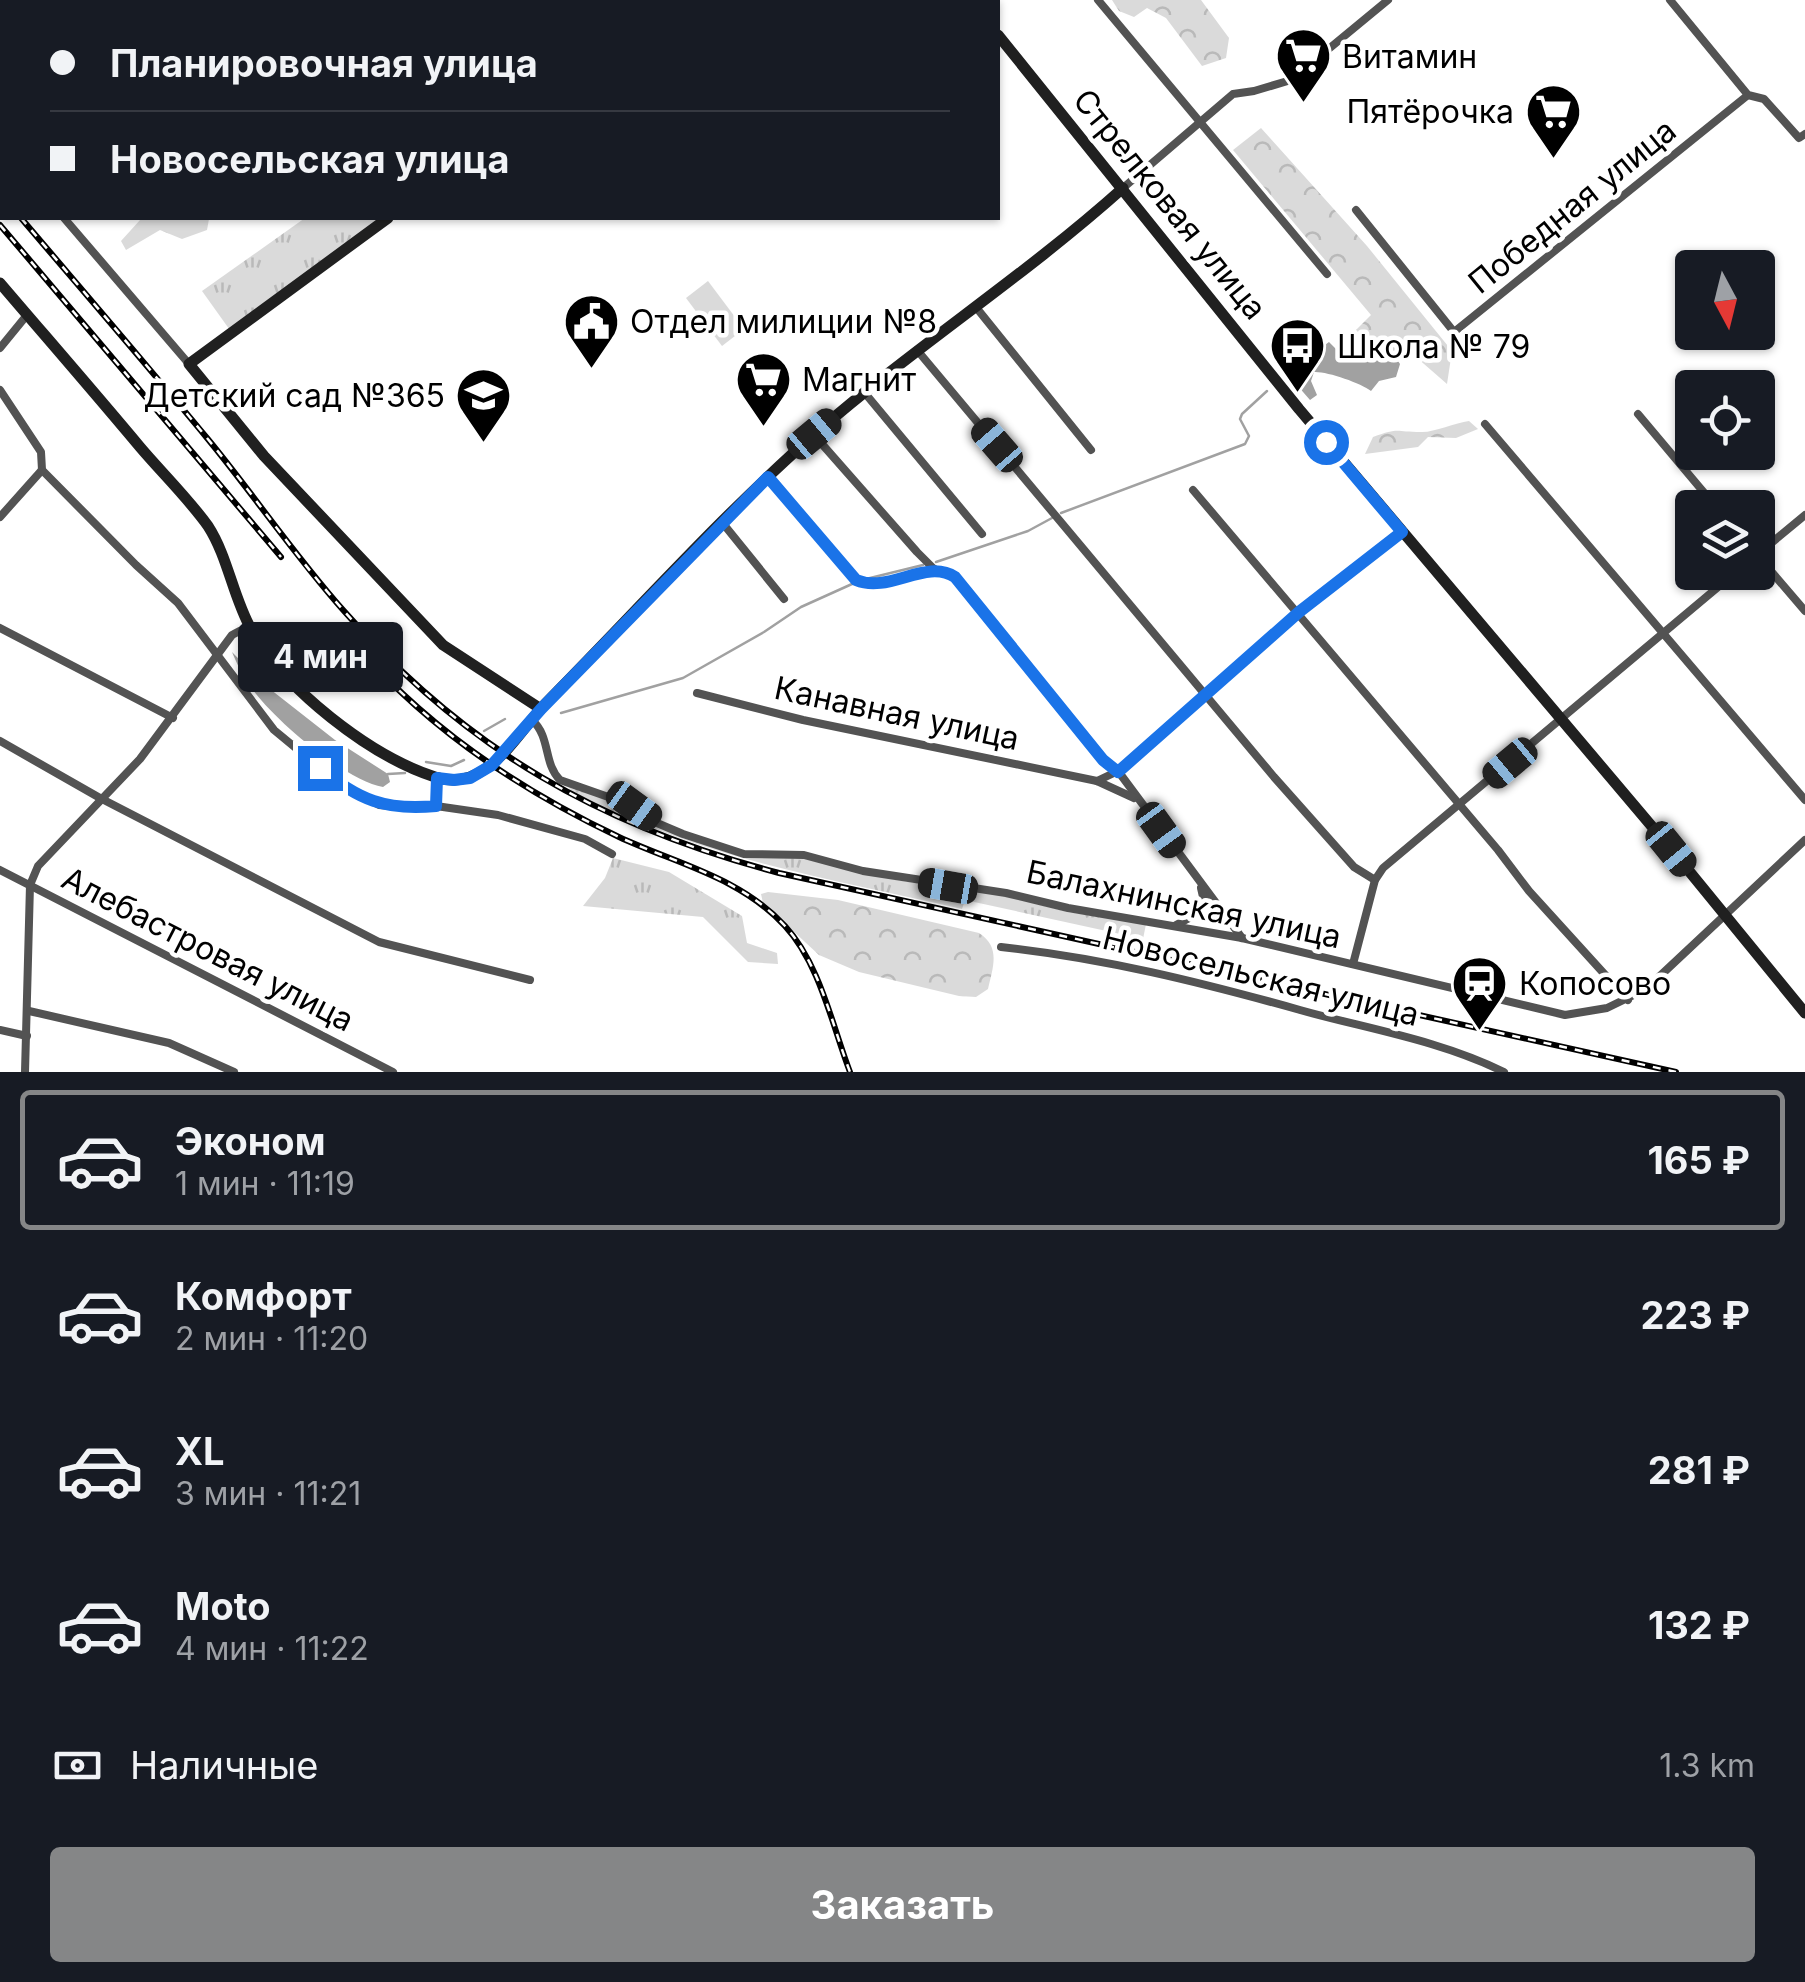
<!DOCTYPE html>
<html lang="ru">
<head>
<meta charset="utf-8">
<style>
	:root { --surface:#171b24; --page:#20242c; --text:#f1f3f6; --muted:#9ea1a6; --line:#363941; --accent:#858687 }
	body { margin:0; font-family:Inter,sans-serif; background:var(--page); color:var(--text); height:100vh; display:flex; flex-direction:column; font-size:38px; white-space:nowrap }
	* { box-sizing:border-box; margin:0 }
	p { font-size:32px; color:var(--muted) }
	.icon { flex:none; width:55px; height:55px; fill:none; stroke:currentColor; stroke-width:2; stroke-linecap:round; stroke-linejoin:round }
	.map { position:relative; height:1072px; overflow:hidden }
	.sheet { display:flex; flex-direction:column; background:var(--surface); flex:1 }
	.sheet>* { flex:none }
	.hud { position:absolute; left:0px; top:0px; width:1000px; height:220px; box-shadow:0 2px 8px #0004; display:grid; align-content:center; height:220px; padding:0 50px; background:var(--surface) }
	.needle { width:65px; rotate:173deg }
	.tools { position:absolute; left:1675px; top:250px; display:grid; gap:20px }
	.tools a { display:grid; place-items:center; width:100px; height:100px; border-radius:10px; background:var(--surface); box-shadow:0 2px 8px #0004; font-size:50px }
	.end { position:absolute; width:45px; height:45px; margin:-22px; border:12px solid #1a73e8; background:#fff; box-shadow:0 0 0 5px #fff }
	.from { border-radius:50% }
	.bubble { position:absolute; height:70px; border-radius:10px; background:var(--surface); box-shadow:0 2px 8px #0004; font-size:32px; font-weight:700; line-height:70px; text-align:center }
	.car { position:absolute; width:30px; height:60px; margin:-30px -15px; border-radius:12px; box-shadow:0 0 8px 2px #0007; background:linear-gradient(#222 24%,#8ab4d8 0 40%,#222 0 76%,#8ab4d8 0 86%,#222 0) }
	.hud b { display:flex; align-items:center; gap:35px; height:95px; font-size:38px }
	.hud b+b { border-top:2px solid var(--line) }
	.hud i { width:25px; height:25px; background:var(--text) }
	ul { padding:18px 0 0; list-style:none }
	li { display:flex; align-items:center; gap:30px; height:140px; margin:0 20px 15px; padding:0 30px; border:5px solid transparent; border-radius:10px }
	li div { flex:1 }
	li b { display:block; font-size:38px }
	li em { font-style:normal; font-weight:700 }
	li.current { border-color:var(--accent) }
	li>.icon { width:90px; height:90px; stroke-width:1.5 }
	.pay { display:flex; align-items:center; gap:25px; height:110px; padding:0 50px; font-size:38px }
	.pay p { margin-inline-start:auto }
	.cta { display:flex; gap:20px; margin-top:auto; padding:20px 50px }
	.cta a { flex:1; height:115px; border-radius:10px; background:var(--accent); color:#fff; font-size:40px; font-weight:700; line-height:115px; text-align:center }
	.map>svg:first-child { display:block }
	.grass { fill:url(#grass-tufts) }
	.forest { fill:url(#forest-crowns) }
	.pitch { fill:#dadada }
	.water { fill:#a1a1a1 }
	.lines { fill:none; stroke-linecap:round; stroke-linejoin:round }
	.stream { stroke:#a1a1a1; stroke-width:2.5 }
	.street { stroke:#535353; stroke-width:8 }
	.secondary { stroke:#202020; stroke-width:11 }
	.rail-casing { stroke:#000; stroke-width:6 }
	.rail { stroke:#fff; stroke-width:2.5; stroke-dasharray:8; stroke-linecap:butt }
	.route { stroke:#1a73e8; stroke-width:12 }
	.labels { text-anchor:middle; dominant-baseline:central; stroke-width:9; stroke-linejoin:round; paint-order:stroke }
	.poi-label { font-size:32px; fill:#000; stroke:#fff; text-anchor:start }
	.street-label { font-size:32px; fill:#000; stroke:#fff }
</style>
</head>
<body>
<div class="map">
<svg width="1805" height="1072" viewBox="0 0 1805 1072">
	<defs>
		<pattern id="grass-tufts" width="24" height="20" patternUnits="userSpaceOnUse" patternTransform="scale(2.5)"><rect width="24" height="20" fill="#dadada"/><path d="M3 7l-1-3M5 7V3M7 7l1-3M15 17l-1-3M17 17v-4M19 17l1-3" fill="none" stroke="#b9b9b9"/></pattern>
		<pattern id="forest-crowns" width="20" height="18" patternUnits="userSpaceOnUse" patternTransform="scale(2.5)"><rect width="20" height="18" fill="#dadada"/><path d="M2 6a3 3 0 1 1 6 0M12 15a3 3 0 1 1 6 0" fill="none" stroke="#b9b9b9"/></pattern>
	</defs>
	<rect width="100%" height="100%" fill="#fff"/>
	<g class="grass">
		<polygon points="305,218 388,218 232,333 202,291"/>
		<path d="M 565,783 L 747,857 L 813,859 L 896,880 L 1005,896 L 1068,912 L 1146,924 L 1143,939 L 965,900 L 962,909 C 849,883 738,865 631,819 C 610,811 578,802 565,783 Z"/>
		<polygon points="613,858 669,872 742,916 747,943 777,953 778,964 748,962 703,917 583,906 605,878"/>
	</g>
	<g class="forest">
		<polygon points="1112,0 1201,0 1229,38 1226,58 1202,66 1166,18 1147,8 1134,17 1119,11"/>
		<polygon points="1261,128 1367,246 1452,351 1447,384 1416,357 1343,343 1371,315 1233,150"/>
		<polygon points="133,218 207,218 209,219 207,230 182,239 160,230 126,250 121,241 140,220"/>
		<path d="M 1469,421 L 1478,429 L 1456,438 L 1428,437 L 1418,447 L 1365,454 L 1373,437 C 1400,427 1395,432 1421,432 C 1432,433 1455,423 1469,421 Z"/>
		<path d="M 768,892 L 838,900 L 979,933 C 1001,947 993,967 988,989 L 976,997 L 959,996 L 859,972 L 819,955 L 763,903 L 761,894 Z"/>
	</g>
	<polygon class="pitch" points="708,281 744,329 722,346 686,298"/>
	<g class="water">
		<path d="M 1329,342 L 1342,355 L 1357,361 L 1379,353 L 1388,359 L 1396,358 L 1400,364 L 1396,377 L 1379,381 L 1371,391 C 1361,383 1326,371 1314,372 L 1311,381 L 1317,395 L 1310,400 L 1290,377 L 1291,370 Z"/>
		<path d="M 232,652 L 261,682 L 335,740 L 388,774 L 390,782 L 383,787 C 344,780 267,715 246,680 C 240,671 236,661 232,652 Z"/>
	</g>
	<g class="lines">
		<g class="stream">
			<polyline points="1061,513 1245,444 1249,436 1240,419 1242,414 1267,391"/>
			<polyline points="936,562 1028,531 1052,518"/>
			<polyline points="866,579 923,565"/>
			<polyline points="561,713 683,678 764,632 801,607 852,584"/>
			<polyline points="484,731 505,719"/>
			<polyline points="426,762 451,766 464,760"/>
			<polyline points="388,774 405,773"/>
		</g>
		<g class="street">
			<polyline points="1098,0 1327,274"/>
			<polyline points="1670,0 1748,95 1764,99 1799,138 1805,134"/>
			<polyline points="99,2 103,0"/>
			<polyline points="0,74 2,72"/>
			<polyline points="0,147 2,149"/>
			<polyline points="1123,188 1233,94 1254,91 1291,80 1388,0"/>
			<polyline points="1356,210 1454,332 1748,95"/>
			<polyline points="64,218 189,364"/>
			<polyline points="975,306 1091,450"/>
			<polyline points="0,348 27,315"/>
			<polyline points="917,350 1274,777 1354,867 1375,880"/>
			<polyline points="0,390 41,452 42,470 136,565 178,603 274,730 343,787 379,805 413,808 436,806 498,815 585,839 612,854"/>
			<polyline points="864,392 982,534"/>
			<polyline points="1638,414 1717,508"/>
			<polyline points="1485,424 1805,800"/>
			<polyline points="814,435 917,552 934,569 955,577 1103,760 1118,771 1242,938"/>
			<polyline points="768,477 857,580 873,585 934,569"/>
			<polyline points="1193,490 1498,850 1529,891 1628,1000"/>
			<polyline points="0,517 42,470"/>
			<polyline points="721,521 784,599"/>
			<polyline points="1758,554 1805,515"/>
			<polyline points="1758,556 1805,611"/>
			<polyline points="0,628 173,718"/>
			<polyline points="697,693 803,720 1097,781 1134,798"/>
			<path d="M 532,720 C 551,737 543,763 560,780 L 634,806 L 657,823 L 683,834 L 744,854 L 804,855 L 863,871 L 1006,893 L 1068,908 L 1242,938 L 1565,1015 L 1607,1008 L 1646,989 L 1805,840"/>
			<polyline points="0,741 100,798 379,942 530,980"/>
			<polyline points="1097,781 1118,771 1299,612 1401,531"/>
			<polyline points="436,806 437,778"/>
			<polyline points="0,870 393,1072"/>
			<polyline points="1176,925 1195,915 1204,901 1201,888"/>
			<path d="M 1001,947 C 1103,958 1200,982 1300,1010 C 1368,1029 1439,1040 1504,1072"/>
			<polyline points="1353,964 1375,880 1383,868 1736,572"/>
			<polyline points="29,1011 169,1043 234,1072"/>
			<polyline points="0,1030 27,1036"/>
			<polyline points="25,1072 30,885 38,866 140,759 232,635 249,626"/>
		</g>
		<g class="secondary">
			<polyline points="969,0 971,2"/>
			<polyline points="679,2 682,0"/>
			<polyline points="998,35 1299,409 1671,849 1805,1013"/>
			<polyline points="388,218 189,364 264,456 443,645 541,709"/>
			<path d="M 0,283 C 47,338 94,392 140,447 C 162,473 188,498 208,526 C 228,557 233,597 251,629 C 284,689 370,756 435,777 C 487,794 516,734 546,703 C 636,612 721,516 817,432 C 916,346 1026,275 1123,188"/>
		</g>
		<defs>
			<g id="rail">
				<polyline points="0,192 2,195"/>
				<path d="M 21,218 C 83,291 146,364 207,438 C 254,495 295,556 344,611 C 466,750 601,826 779,873 L 1676,1072"/>
				<polyline points="0,225 281,557"/>
				<path d="M 355,644 C 427,728 520,790 619,837 C 677,864 740,877 785,926 C 820,964 832,1025 850,1072"/>
			</g>
		</defs>
		<use href="#rail" class="rail-casing"/>
		<use href="#rail" class="rail"/>
	</g>
	<g class="lines">
		<path class="route" d="M 320,768 C 358,800 386,811 436,806 L 437,778 L 454,780 L 470,778 L 492,765 L 541,709 L 768,477 L 856,580 C 889,594 926,558 955,577 L 1103,760 L 1118,772 L 1299,612 L 1402,532 L 1326,442"/>
	</g>
	<defs>
		<symbol id="supermarket-pin" viewBox="-11 -11 22 30"><path d="M0 17L-7.5 6A9.5 9.5 0 1 1 7.5 6Z" fill="#000" stroke="#fff"/><path d="M-6-5.5h2.5l.6 2H6L4.5 2H-2.5L-4.4-4H-6ZM-1.5 3.2a1.3 1.3 0 1 0 .1 0ZM3 3.2a1.3 1.3 0 1 0 .1 0Z" fill="#fff"/></symbol>
		<symbol id="civic-pin" viewBox="-11 -11 22 30"><path d="M0 17L-7.5 6A9.5 9.5 0 1 1 7.5 6Z" fill="#000" stroke="#fff"/><path d="M-.6-6.5H3V-4.5H.6V-3L4-1V1h2V6H-6V1h2V-1L-.6-3ZM-1.2 2.5V6h2.4V2.5Z" fill="#fff"/></symbol>
		<symbol id="bus-pin" viewBox="-11 -11 22 30"><path d="M0 17L-7.5 6A9.5 9.5 0 1 1 7.5 6Z" fill="#000" stroke="#fff"/><path d="M-5-6H5V4H4V6H2V4H-2V6H-4V4H-5ZM-3.5-4V0h7V-4ZM-3.5 1.2v1.5H-2V1.2ZM2 1.2v1.5H3.5V1.2Z" fill="#fff"/></symbol>
		<symbol id="school-pin" viewBox="-11 -11 22 30"><path d="M0 17L-7.5 6A9.5 9.5 0 1 1 7.5 6Z" fill="#000" stroke="#fff"/><path d="M0-5L7-2L0 1L-7-2ZM-4 1L0 2.5L4 1V4Q0 6-4 4Z" fill="#fff"/></symbol>
		<symbol id="station-pin" viewBox="-11 -11 22 30"><path d="M0 17L-7.5 6A9.5 9.5 0 1 1 7.5 6Z" fill="#000" stroke="#fff"/><path d="M-3-6H3Q5-6 5-4V2Q5 4 3 4L4.5 6H3L1.5 4h-3L-3 6H-4.5L-3 4Q-5 4-5 2V-4Q-5-6-3-6ZM-3.5-4v3h7v-3ZM-3.5 1v1.5H-2V1ZM2 1v1.5H3.5V1Z" fill="#fff"/></symbol>
	</defs>
	<g fill-rule="evenodd">
		<use href="#supermarket-pin" x="1272" y="24" width="63" height="86"/>
		<use href="#supermarket-pin" x="1522" y="80" width="63" height="86"/>
		<use href="#civic-pin" x="560" y="290" width="63" height="86"/>
		<use href="#bus-pin" x="1266" y="314" width="63" height="86"/>
		<use href="#supermarket-pin" x="732" y="348" width="63" height="86"/>
		<use href="#school-pin" x="452" y="364" width="63" height="86"/>
		<use href="#station-pin" x="1448" y="952" width="63" height="86"/>
	</g>
	<g class="labels">
		<g class="poi-label">
			<text x="1342" y="56">Витамин</text>
			<text x="1514" y="111" text-anchor="end">Пятёрочка</text>
			<text x="630" y="321">Отдел милиции №8</text>
			<text x="1337" y="346">Школа № 79</text>
			<text x="802" y="379">Магнит</text>
			<text x="445" y="395" text-anchor="end">Детский сад №365</text>
			<text x="1519" y="983">Копосово</text>
		</g>
		<g class="street-label">
			<text transform="translate(1170 204) rotate(51)">Стрелковая улица</text>
			<text transform="translate(1572 206) rotate(-39)">Победная улица</text>
			<text transform="translate(897 713) rotate(12)">Канавная улица</text>
			<text transform="translate(1184 904) rotate(12)">Балахнинская улица</text>
			<text transform="translate(208 949) rotate(27)">Алебастровая улица</text>
			<text transform="translate(1261 976) rotate(14)">Новосельская улица</text>
		</g>
	</g>
</svg>
<div class="tools">
<a><svg class="needle" viewBox="-14 -14 28 28"><path d="M0-13l5 13h-10z" fill="#e53935"/><path d="M0 13l5-13h-10z" fill="#9ea1a6"/></svg></a>
<a><svg class="icon" aria-label="locate" viewBox="0 0 24 24"><circle cx="12" cy="12" r="6"/><path d="M12 2v4M12 18v4M2 12h4M18 12h4"/></svg></a>
<a><svg class="icon" aria-label="layers" viewBox="0 0 24 24"><path d="M12 4l9 5-9 5-9-5zM3 14l9 5 9-5"/></svg></a>
</div>
<i class="end from" style="left:1326px;top:442px"></i>
<i class="end" style="left:320px;top:768px"></i>
<div class="bubble" style="left:238px;top:622px;width:165px">4 мин</div>
<i class="car" style="left:814px;top:434px;rotate:50deg"></i>
<i class="car" style="left:997px;top:445px;rotate:319deg"></i>
<i class="car" style="left:1510px;top:763px;rotate:230deg"></i>
<i class="car" style="left:634px;top:806px;rotate:126deg"></i>
<i class="car" style="left:1161px;top:830px;rotate:144deg"></i>
<i class="car" style="left:1671px;top:849px;rotate:141deg"></i>
<i class="car" style="left:948px;top:886px;rotate:280deg"></i>
<div class="hud">
<b><i class="from"></i>Планировочная улица</b>
<b><i></i>Новосельская улица</b>
</div>
</div>
<section class="sheet">
<ul>
<li class="current"><svg class="icon" aria-label="car" viewBox="0 0 24 24"><path d="M5 17H2v-5l4-1 3-4h7l3 4 3 1v5h-3M9 17h6M6 11h13"/><circle cx="7" cy="17" r="2"/><circle cx="17" cy="17" r="2"/></svg><div><b>Эконом</b><p>1 мин · 11:19</p></div><em>165 ₽</em></li>
<li><svg class="icon" aria-label="car" viewBox="0 0 24 24"><path d="M5 17H2v-5l4-1 3-4h7l3 4 3 1v5h-3M9 17h6M6 11h13"/><circle cx="7" cy="17" r="2"/><circle cx="17" cy="17" r="2"/></svg><div><b>Комфорт</b><p>2 мин · 11:20</p></div><em>223 ₽</em></li>
<li><svg class="icon" aria-label="car" viewBox="0 0 24 24"><path d="M5 17H2v-5l4-1 3-4h7l3 4 3 1v5h-3M9 17h6M6 11h13"/><circle cx="7" cy="17" r="2"/><circle cx="17" cy="17" r="2"/></svg><div><b>XL</b><p>3 мин · 11:21</p></div><em>281 ₽</em></li>
<li><svg class="icon" aria-label="car" viewBox="0 0 24 24"><path d="M5 17H2v-5l4-1 3-4h7l3 4 3 1v5h-3M9 17h6M6 11h13"/><circle cx="7" cy="17" r="2"/><circle cx="17" cy="17" r="2"/></svg><div><b>Moto</b><p>4 мин · 11:22</p></div><em>132 ₽</em></li>
</ul>
<div class="pay"><svg class="icon" aria-label="cash" viewBox="0 0 24 24"><path d="M3 7h18v10H3z"/><circle cx="12" cy="12" r="2"/></svg>Наличные<p>1.3 km</p></div>
<div class="cta"><a>Заказать</a></div>
</section>
</body>
</html>
